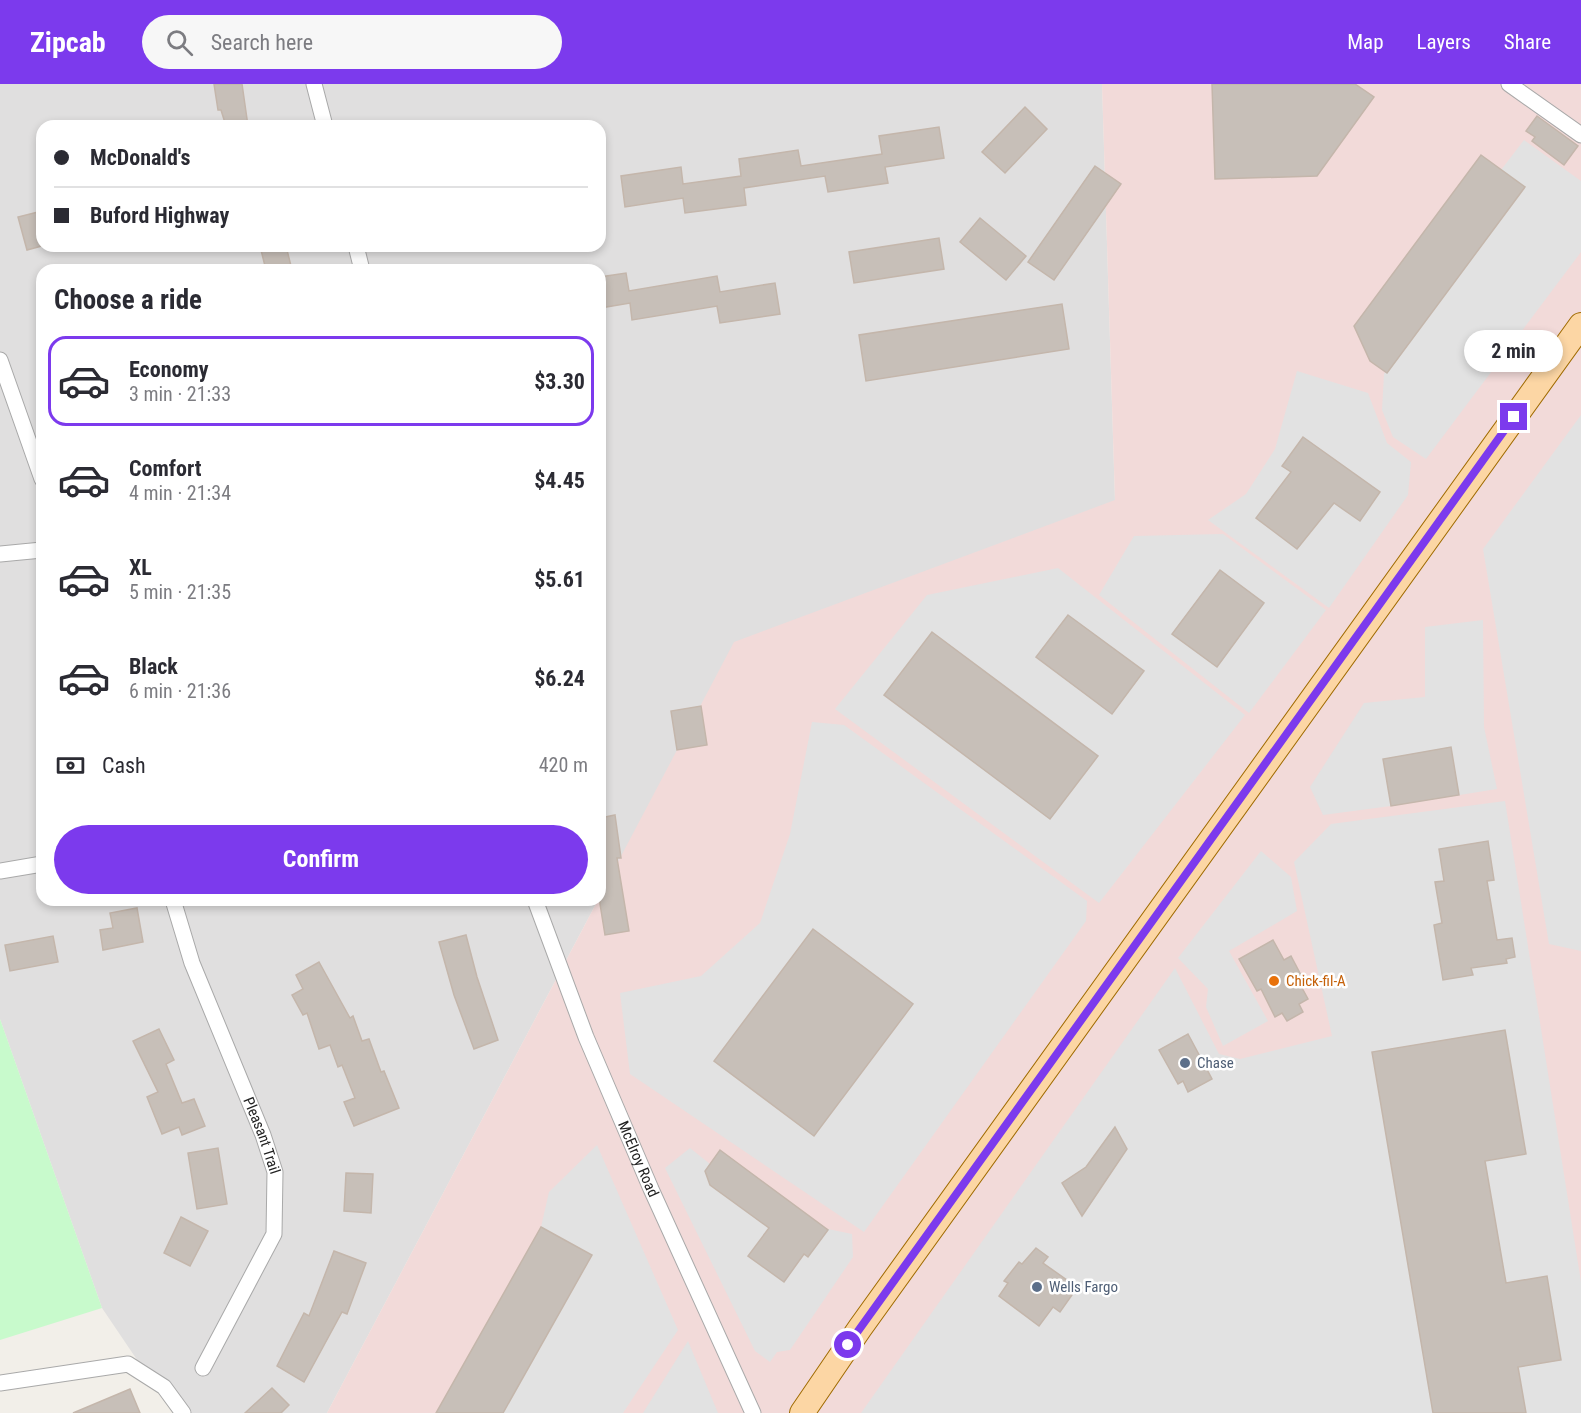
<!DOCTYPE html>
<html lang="en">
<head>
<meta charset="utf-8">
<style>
	:root { --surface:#fff; --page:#f7f7f7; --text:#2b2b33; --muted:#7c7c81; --line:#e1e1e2; --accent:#7c3aed }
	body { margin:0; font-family:"Roboto Condensed",sans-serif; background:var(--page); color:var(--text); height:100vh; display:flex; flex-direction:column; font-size:22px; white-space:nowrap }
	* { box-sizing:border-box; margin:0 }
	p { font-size:20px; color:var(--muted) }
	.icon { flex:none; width:33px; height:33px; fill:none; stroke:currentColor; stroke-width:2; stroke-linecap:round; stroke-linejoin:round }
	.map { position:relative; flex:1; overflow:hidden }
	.sheet { position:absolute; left:36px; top:180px; width:570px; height:642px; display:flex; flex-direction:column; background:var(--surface); border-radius:18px; box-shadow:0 3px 9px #0003 }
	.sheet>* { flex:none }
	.top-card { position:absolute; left:36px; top:36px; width:570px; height:132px; border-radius:18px; box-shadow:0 3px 9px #0003; display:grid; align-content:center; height:132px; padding:0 18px; background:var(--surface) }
	.end { position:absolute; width:27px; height:27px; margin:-14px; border:8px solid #7c3aed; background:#fff; box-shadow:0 0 0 3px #fff }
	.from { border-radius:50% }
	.bubble { position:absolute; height:42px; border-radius:21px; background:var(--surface); box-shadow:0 3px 9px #0003; font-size:20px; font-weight:700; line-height:42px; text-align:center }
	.top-card b { display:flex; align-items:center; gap:21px; height:57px; font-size:22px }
	.top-card b+b { border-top:2px solid var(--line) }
	.top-card i { width:15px; height:15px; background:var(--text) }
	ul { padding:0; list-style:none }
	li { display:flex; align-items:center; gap:18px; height:90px; margin:0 12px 9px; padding:0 6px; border:3px solid transparent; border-radius:18px }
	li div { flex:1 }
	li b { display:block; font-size:22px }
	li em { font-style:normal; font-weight:700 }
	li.selected { border-color:var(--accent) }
	li>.icon { width:54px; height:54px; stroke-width:1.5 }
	h2 { padding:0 18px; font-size:27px; line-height:72px }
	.pay { display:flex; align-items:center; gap:15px; height:66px; padding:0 18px; font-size:22px }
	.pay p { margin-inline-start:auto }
	.primary-button { display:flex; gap:12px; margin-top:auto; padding:12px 18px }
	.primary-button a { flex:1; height:69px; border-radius:36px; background:var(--accent); color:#fff; font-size:24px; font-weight:700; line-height:69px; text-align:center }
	header { display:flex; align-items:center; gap:36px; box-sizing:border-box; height:84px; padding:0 30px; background:var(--accent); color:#fff }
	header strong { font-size:28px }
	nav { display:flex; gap:33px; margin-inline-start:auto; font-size:21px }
	.search { width:420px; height:54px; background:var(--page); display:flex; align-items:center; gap:15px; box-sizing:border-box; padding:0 21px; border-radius:33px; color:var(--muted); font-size:22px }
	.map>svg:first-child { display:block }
	.residential { fill:#e0dfdf; fill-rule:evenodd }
	.commercial { fill:#f2dad9 }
	.park { fill:#c8facc }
	.parking { fill:#e2e2e2 }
	.building { fill:#c7bfb8; stroke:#c4b6ab; stroke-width:1.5 }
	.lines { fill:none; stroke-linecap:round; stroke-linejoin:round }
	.minor-casing { stroke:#a9a9a9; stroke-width:17 }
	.primary-casing { stroke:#a06b00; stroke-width:26 }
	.minor { stroke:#fff; stroke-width:15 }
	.primary { stroke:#fcd6a4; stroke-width:24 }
	.route { stroke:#7c3aed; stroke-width:8 }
	.food-dot { fill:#e8710a; stroke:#fff; stroke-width:2 }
	.service-dot { fill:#5c6f8a; stroke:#fff; stroke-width:2 }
	.labels { text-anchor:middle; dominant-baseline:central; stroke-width:5; stroke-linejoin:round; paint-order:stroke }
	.food-label { font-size:15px; fill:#c56008; stroke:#fff; text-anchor:start }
	.service-label { font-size:15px; fill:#4e5e75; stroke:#fff; text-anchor:start }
	.street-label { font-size:15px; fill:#222; stroke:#fff }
</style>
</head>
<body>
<header>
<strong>Zipcab</strong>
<div class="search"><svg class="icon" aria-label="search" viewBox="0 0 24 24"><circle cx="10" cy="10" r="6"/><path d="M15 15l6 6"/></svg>Search here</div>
<nav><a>Map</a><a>Layers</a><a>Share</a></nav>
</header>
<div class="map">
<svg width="1581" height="1329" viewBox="0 0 1581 1329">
	<rect width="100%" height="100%" fill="#f2efe9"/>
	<path class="residential" d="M 0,0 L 1102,0 L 1115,417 L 600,812 L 600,186 L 42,186 L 42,816 L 598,816 L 327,1329 L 173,1329 L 102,1224 L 0,935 ZM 42,42 L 600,42 L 600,162 L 42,162 Z"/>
	<polygon class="commercial" points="1102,0 1581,0 1581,1329 327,1329 598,816 600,816 600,812 734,558 1115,416"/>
	<polygon class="park" points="0,935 102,1224 0,1256"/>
	<g class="parking">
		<polygon points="1524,56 1581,97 1581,168 1426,375 1393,353 1382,326 1384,290 1525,104 1501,86"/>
		<polygon points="1297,287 1368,309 1387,359 1411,378 1408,411 1329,524 1208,436 1246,410 1275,365"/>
		<polygon points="1581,331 1581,867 1549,860 1483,465"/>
		<polygon points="1223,450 1326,526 1249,629 1099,511 1134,452"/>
		<polygon points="1058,484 1245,631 1099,819 835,625 927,511"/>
		<polygon points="1483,536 1484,643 1497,705 1391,722 1323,731 1310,703 1364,619 1425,613 1425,543"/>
		<polygon points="812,638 844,641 1087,817 1086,837 864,1148 630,990 620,909 701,892 760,839 790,750"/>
		<polygon points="1505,717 1581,1198 1581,1329 861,1329 1175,884 1219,970 1240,975 1332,952 1294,778 1331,740"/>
		<polygon points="1261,767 1291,793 1297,827 1229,867 1268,937 1223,962 1206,923 1208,905 1178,874"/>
		<polygon points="597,1061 678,1246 623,1329 503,1329 591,1171 541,1143 549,1108"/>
		<polygon points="690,1064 710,1080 705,1087 710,1101 769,1144 749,1172 784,1197 804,1170 808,1173 828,1145 852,1150 853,1173 790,1266 777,1268 770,1278 755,1267 665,1084"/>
		<polygon points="688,1257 718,1329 643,1329"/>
	</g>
	<g class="building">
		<polygon points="214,0 242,0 248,42 226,42 221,26 218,26"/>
		<polygon points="1212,0 1355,0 1374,13 1317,92 1215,95"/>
		<polygon points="1025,23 1047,45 1005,89 982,68"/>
		<polygon points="1537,32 1578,62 1564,81 1532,57 1535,53 1526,47"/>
		<polygon points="939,43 944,74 885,83 888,99 828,108 825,92 744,104 746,121 685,129 683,114 625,123 621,92 681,83 683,100 741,92 739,75 798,66 801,82 882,70 879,52"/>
		<polygon points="1481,71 1525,103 1387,289 1370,277 1354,242"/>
		<polygon points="1095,82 1121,100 1054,196 1028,178"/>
		<polygon points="42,127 42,162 27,166 18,133"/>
		<polygon points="980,134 1026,172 1006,196 960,158"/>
		<polygon points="939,154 944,185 854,199 849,168"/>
		<polygon points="260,162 286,162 292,186 266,186"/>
		<polygon points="626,189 629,207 717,192 720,208 775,199 780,230 720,239 717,222 632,236 630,219 600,224 600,193"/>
		<polygon points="1062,220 1069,265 866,297 859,251"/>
		<polygon points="1303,353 1380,408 1360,437 1334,419 1297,465 1256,434 1291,388 1282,382"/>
		<polygon points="1220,486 1264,519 1217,583 1172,550"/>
		<polygon points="1068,531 1144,587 1112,630 1036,573"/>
		<polygon points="932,548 1098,672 1050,735 884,611"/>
		<polygon points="701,622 707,661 677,666 671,627"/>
		<polygon points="1451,663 1459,711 1391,722 1383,675"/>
		<polygon points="615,731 621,774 617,774 629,847 605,851 600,820 600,734"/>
		<polygon points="1488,757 1494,796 1487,797 1497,856 1512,854 1515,873 1506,875 1507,879 1471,884 1473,891 1443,896 1434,841 1442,839 1435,798 1444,797 1439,765"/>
		<polygon points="137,824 143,858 103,866 100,846 113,844 110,829"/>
		<polygon points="813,845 913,920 814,1052 714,977"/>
		<polygon points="466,851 477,893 498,956 474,965 454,911 439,858"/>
		<polygon points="53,852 58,878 10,887 5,861"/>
		<polygon points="1273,856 1284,876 1291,872 1301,891 1296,893 1308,915 1299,920 1303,928 1287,937 1282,929 1275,933 1261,905 1257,907 1239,875"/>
		<polygon points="319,878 350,934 353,932 362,957 369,955 381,988 384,987 399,1024 354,1042 344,1018 355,1014 342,981 338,983 330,961 319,965 307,929 303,931 292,911 303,905 296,891"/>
		<polygon points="159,945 174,976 166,980 182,1019 194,1015 205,1042 182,1051 179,1043 162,1050 147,1013 158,1008 133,957"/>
		<polygon points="1505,946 1526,1070 1485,1077 1506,1199 1547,1192 1561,1276 1518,1283 1526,1329 1433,1329 1372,968"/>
		<polygon points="1188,950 1212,995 1188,1008 1183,997 1178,1000 1159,966"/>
		<polygon points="1115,1043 1127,1065 1082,1132 1062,1099 1086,1083"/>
		<polygon points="218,1064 227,1120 197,1125 188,1069"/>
		<polygon points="720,1066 828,1146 808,1173 804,1170 784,1198 748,1172 769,1144 710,1101 705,1087"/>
		<polygon points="346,1089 373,1090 371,1129 344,1127"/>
		<polygon points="181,1133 208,1147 190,1182 164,1169"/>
		<polygon points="541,1143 592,1171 503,1329 436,1329"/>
		<polygon points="1036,1164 1048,1173 1043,1179 1071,1199 1065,1206 1072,1211 1060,1228 1053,1223 1039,1242 999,1212 1008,1199 1004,1197 1019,1178 1022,1180"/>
		<polygon points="334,1167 366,1179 347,1230 342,1228 304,1298 277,1282 304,1229 309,1232"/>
		<polygon points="272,1304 289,1321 281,1329 245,1329"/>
		<polygon points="130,1305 140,1329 73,1329"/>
	</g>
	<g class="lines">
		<defs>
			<g id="minor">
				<polyline points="314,0 325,42"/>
				<polyline points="1509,0 1581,51"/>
				<polyline points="356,162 362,186"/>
				<polyline points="0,276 42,395"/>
				<polyline points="0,470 42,466"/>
				<polyline points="0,787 42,780"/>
				<path id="s1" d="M 173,816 L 192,879 L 263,1051 L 275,1088 L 274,1150 L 203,1284"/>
				<path id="s2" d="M 535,816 L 586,953 L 651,1105 L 753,1329"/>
				<polyline points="0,1299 128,1280 164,1303 183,1329"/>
			</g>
			<polyline id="primary" points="802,1329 860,1244 1581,241"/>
		</defs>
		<use href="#minor" class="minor-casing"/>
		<use href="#primary" class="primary-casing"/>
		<use href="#minor" class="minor"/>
		<use href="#primary" class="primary"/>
	</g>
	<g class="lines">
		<polyline class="route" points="848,1261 1514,333"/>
	</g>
	<circle class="food-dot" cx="1274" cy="897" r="6"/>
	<g class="service-dot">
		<circle cx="1185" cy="979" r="6"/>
		<circle cx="1037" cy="1203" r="6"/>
	</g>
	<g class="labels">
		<g class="food-label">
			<text x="1286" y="897">Chick-fil-A</text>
		</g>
		<g class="service-label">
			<text x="1197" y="979">Chase</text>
			<text x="1049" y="1203">Wells Fargo</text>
		</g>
		<g class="street-label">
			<text stroke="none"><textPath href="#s1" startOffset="252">Pleasant Trail</textPath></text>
			<text stroke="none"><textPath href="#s2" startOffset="279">McElroy Road</textPath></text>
		</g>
	</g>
</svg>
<i class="end from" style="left:848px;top:1261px"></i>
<i class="end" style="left:1514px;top:333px"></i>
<div class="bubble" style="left:1464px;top:246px;width:99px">2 min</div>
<div class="top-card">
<b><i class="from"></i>McDonald's</b>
<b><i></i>Buford Highway</b>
</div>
<section class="sheet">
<h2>Choose a ride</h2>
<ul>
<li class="selected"><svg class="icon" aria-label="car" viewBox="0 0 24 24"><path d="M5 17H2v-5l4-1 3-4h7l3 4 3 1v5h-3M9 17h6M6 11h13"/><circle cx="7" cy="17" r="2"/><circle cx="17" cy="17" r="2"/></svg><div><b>Economy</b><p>3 min · 21:33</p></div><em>$3.30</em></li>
<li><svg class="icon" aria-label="car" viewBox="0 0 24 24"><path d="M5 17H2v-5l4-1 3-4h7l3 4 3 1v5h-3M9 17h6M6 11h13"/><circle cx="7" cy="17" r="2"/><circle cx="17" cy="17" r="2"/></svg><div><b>Comfort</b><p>4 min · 21:34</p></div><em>$4.45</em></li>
<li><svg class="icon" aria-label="car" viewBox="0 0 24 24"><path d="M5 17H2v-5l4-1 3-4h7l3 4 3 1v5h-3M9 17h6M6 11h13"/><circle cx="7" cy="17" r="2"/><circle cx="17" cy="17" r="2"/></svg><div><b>XL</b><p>5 min · 21:35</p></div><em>$5.61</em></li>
<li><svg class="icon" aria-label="car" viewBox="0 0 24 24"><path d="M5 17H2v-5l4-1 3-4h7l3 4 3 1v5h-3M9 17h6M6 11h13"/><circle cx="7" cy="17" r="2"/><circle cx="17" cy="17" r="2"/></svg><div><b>Black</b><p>6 min · 21:36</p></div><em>$6.24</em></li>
</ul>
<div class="pay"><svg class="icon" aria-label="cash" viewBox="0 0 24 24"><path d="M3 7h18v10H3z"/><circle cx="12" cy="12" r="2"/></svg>Cash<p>420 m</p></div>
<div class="primary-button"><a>Confirm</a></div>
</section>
</div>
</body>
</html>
